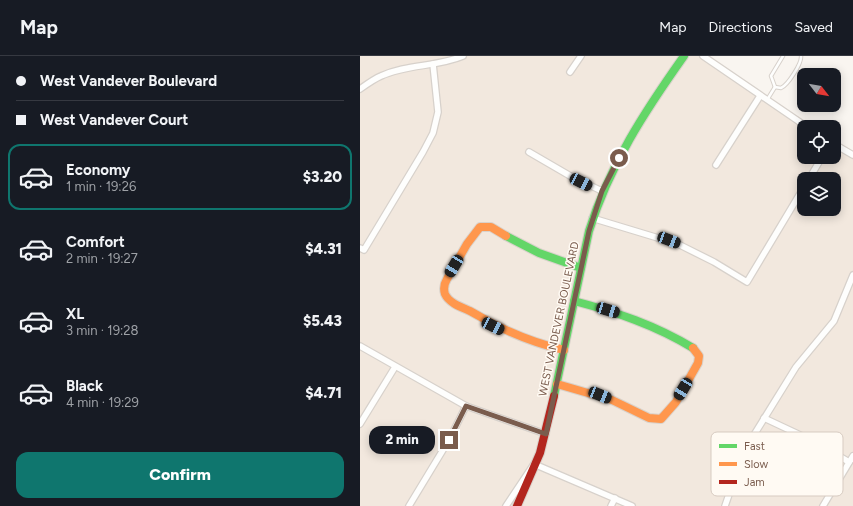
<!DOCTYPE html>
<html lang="en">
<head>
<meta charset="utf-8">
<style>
	:root { --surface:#171b24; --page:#242831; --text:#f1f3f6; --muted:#9ea1a6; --line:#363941; --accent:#0f766e }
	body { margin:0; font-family:Figtree,sans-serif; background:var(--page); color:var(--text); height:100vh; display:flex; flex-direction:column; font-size:15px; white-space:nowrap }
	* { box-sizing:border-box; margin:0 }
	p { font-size:13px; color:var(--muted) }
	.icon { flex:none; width:22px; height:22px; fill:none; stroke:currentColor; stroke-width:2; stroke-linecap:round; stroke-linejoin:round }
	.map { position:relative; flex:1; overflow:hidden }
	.panel { display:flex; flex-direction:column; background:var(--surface); width:360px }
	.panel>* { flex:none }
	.hud { display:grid; align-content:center; height:88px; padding:0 16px; background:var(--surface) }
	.needle { width:26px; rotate:121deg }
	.buttons { position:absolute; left:437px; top:12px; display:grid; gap:8px }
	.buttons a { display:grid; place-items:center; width:44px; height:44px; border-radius:8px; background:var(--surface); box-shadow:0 2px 10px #0003; font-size:20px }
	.end { position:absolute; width:18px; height:18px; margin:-9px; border:5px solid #7a5c4d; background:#fff; box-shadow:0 0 0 2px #fff }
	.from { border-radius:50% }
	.bubble { position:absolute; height:28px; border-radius:12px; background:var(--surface); box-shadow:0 2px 10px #0003; font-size:13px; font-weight:800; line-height:28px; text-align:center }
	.car { position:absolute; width:12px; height:24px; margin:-12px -6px; border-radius:5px; box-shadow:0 0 3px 1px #0007; background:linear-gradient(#222 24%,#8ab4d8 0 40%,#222 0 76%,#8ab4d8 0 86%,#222 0) }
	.hud b { display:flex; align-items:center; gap:14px; height:38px; font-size:15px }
	.hud b+b { border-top:1px solid var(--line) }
	.hud i { width:10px; height:10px; background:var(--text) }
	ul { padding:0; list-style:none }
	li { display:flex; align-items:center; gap:12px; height:66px; margin:0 8px 6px; padding:0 8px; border:2px solid transparent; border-radius:12px }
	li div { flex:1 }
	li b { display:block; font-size:15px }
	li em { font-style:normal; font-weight:800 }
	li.on { border-color:var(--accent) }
	li>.icon { width:36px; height:36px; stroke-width:1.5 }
	.button { display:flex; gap:8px; margin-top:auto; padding:8px 16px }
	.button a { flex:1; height:46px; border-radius:12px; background:var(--accent); color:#fff; font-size:16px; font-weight:800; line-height:46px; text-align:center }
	header { display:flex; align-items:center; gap:24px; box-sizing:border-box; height:56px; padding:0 20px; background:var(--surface); border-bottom:1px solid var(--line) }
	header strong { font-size:19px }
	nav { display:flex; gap:22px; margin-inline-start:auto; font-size:14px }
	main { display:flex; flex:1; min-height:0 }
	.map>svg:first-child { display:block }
	.residential { fill:#f2e8de; fill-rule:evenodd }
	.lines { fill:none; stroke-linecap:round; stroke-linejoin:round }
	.lane-casing { stroke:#d7d1cb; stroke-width:4.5 }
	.street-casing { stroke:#d7d1cb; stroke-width:8 }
	.fast-casing { stroke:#d9d2cb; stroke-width:10 }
	.slow-casing { stroke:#d9d2cb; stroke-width:10 }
	.jam-casing { stroke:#d9d2cb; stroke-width:10 }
	.lane { stroke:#fefefd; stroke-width:2.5 }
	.street { stroke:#fefefd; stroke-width:5.5 }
	.fast { stroke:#63d668; stroke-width:8 }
	.slow { stroke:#ff974d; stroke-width:8 }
	.jam { stroke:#b3261e; stroke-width:8 }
	.route { stroke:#7a5c4d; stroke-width:5 }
	.labels { text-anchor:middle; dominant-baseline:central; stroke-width:3; stroke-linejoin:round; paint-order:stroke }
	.street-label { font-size:11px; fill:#7a5c4d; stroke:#fffaf3 }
	.key { fill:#fffaf3; stroke:#d7cbc1; stroke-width:1 }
	.key-label { font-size:11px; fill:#7a5c4d }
</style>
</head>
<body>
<header>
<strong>Map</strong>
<nav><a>Map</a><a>Directions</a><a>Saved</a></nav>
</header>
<main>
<section class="panel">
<div class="hud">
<b><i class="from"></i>West Vandever Boulevard</b>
<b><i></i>West Vandever Court</b>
</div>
<ul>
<li class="on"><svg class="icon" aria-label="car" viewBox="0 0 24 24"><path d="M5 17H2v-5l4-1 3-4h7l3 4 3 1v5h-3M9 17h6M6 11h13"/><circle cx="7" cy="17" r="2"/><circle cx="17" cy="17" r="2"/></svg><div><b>Economy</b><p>1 min · 19:26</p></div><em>$3.20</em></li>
<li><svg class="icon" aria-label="car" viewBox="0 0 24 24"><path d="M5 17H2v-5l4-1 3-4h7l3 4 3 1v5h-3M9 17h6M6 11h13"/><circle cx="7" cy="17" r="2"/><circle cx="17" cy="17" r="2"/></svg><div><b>Comfort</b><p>2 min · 19:27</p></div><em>$4.31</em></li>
<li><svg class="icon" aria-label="car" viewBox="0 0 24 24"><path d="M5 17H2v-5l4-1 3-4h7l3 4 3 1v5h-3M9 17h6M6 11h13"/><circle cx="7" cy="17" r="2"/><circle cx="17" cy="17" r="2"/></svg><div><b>XL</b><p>3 min · 19:28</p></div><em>$5.43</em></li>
<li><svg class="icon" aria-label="car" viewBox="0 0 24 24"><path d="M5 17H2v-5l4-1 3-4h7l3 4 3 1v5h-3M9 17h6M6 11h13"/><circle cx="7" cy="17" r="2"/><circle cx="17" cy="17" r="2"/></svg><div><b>Black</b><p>4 min · 19:29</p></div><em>$4.71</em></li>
</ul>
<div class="button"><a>Confirm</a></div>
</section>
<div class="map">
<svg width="493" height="450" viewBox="0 0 493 450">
	<rect width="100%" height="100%" fill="#f9f5f0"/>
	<path class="residential" d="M 0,0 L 349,0 L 453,71 L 444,71 L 444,101 L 474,101 L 474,84 L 493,96 L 493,450 L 0,450 ZM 444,123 L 474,123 L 474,153 L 444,153 Z"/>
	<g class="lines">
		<defs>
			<g id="lane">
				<path d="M 415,31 L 421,32 C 428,29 442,7 441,0"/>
				<polyline points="415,31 411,20 423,0"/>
				<polyline points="407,44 415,31"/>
			</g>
			<g id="street">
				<polyline points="343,0 447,71"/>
				<polyline points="210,16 221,0"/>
				<path d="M 0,33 C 7,28 14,23 21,20 C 47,8 77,11 103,0"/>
				<polyline points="474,88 493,99"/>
				<polyline points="169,96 212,121 242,135"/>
				<polyline points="356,109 400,40"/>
				<polyline points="449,123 462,101"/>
				<polyline points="232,162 318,188 354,206 387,226 444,131"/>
				<polyline points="0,192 4,194 63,96 73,77 78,56 73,8"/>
				<polyline points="0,290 106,350 186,378"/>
				<polyline points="404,362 453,385 489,406"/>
				<polyline points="0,368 35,311"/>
				<polyline points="49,450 89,384 106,350"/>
				<polyline points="146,450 174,408 272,450"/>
				<polyline points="251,450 255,442"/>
				<polyline points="365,450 384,395 436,311 474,265 493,219"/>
				<polyline points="463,450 493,400"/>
			</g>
			<g id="fast">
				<polyline points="146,180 179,197 221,212"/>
				<path d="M 214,245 C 256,256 295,269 333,292"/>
				<path d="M 194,340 L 229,175 C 249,110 285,55 324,0"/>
			</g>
			<g id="slow">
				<path d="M 146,180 L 131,171 L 120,171 L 107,188 L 87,223 C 84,228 83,232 85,238 C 89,247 101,251 110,255 C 140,273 170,286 204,294"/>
				<polyline points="197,328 252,344 289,362 301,363 316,346 338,307 339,300 333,292"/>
			</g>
			<polyline id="jam" points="157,450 180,397 194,340"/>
		</defs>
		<use href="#lane" class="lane-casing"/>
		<use href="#street" class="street-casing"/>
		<use href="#fast" class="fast-casing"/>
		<use href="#slow" class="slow-casing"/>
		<use href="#jam" class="jam-casing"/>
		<use href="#lane" class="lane"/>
		<use href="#street" class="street"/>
		<use href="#fast" class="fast"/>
		<use href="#slow" class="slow"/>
		<use href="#jam" class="jam"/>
	</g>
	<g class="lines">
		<polyline class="route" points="89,384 106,350 186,378 229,175 242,135 259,102"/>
	</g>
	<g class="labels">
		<g class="street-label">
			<text transform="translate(199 263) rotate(-78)">WEST VANDEVER BOULEVARD</text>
		</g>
	</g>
	<rect x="351" y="376" width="132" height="64" rx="6" class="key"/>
	<rect x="359" y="388" width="18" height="4" fill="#63d668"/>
	<rect x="359" y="406" width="18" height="4" fill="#ff974d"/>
	<rect x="359" y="424" width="18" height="4" fill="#b3261e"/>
	<g class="key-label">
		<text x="384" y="394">Fast</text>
		<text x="384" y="412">Slow</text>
		<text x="384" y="430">Jam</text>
	</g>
</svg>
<div class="buttons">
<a><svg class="needle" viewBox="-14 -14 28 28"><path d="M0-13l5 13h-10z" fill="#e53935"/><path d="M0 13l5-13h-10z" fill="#9ea1a6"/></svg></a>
<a><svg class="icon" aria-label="locate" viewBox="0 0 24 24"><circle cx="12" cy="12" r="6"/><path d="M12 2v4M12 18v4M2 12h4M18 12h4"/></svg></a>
<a><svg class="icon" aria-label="layers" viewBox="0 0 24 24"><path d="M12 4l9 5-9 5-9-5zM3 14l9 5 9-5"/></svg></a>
</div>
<i class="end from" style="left:259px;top:102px"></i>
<i class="end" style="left:89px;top:384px"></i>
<div class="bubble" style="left:9px;top:370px;width:66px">2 min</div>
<i class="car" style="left:221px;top:126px;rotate:117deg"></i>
<i class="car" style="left:309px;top:184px;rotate:111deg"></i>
<i class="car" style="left:94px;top:210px;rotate:211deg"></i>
<i class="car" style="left:248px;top:254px;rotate:107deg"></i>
<i class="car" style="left:133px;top:270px;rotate:116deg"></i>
<i class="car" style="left:323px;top:333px;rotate:211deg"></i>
<i class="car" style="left:240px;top:339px;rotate:112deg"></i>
</div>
</main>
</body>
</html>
